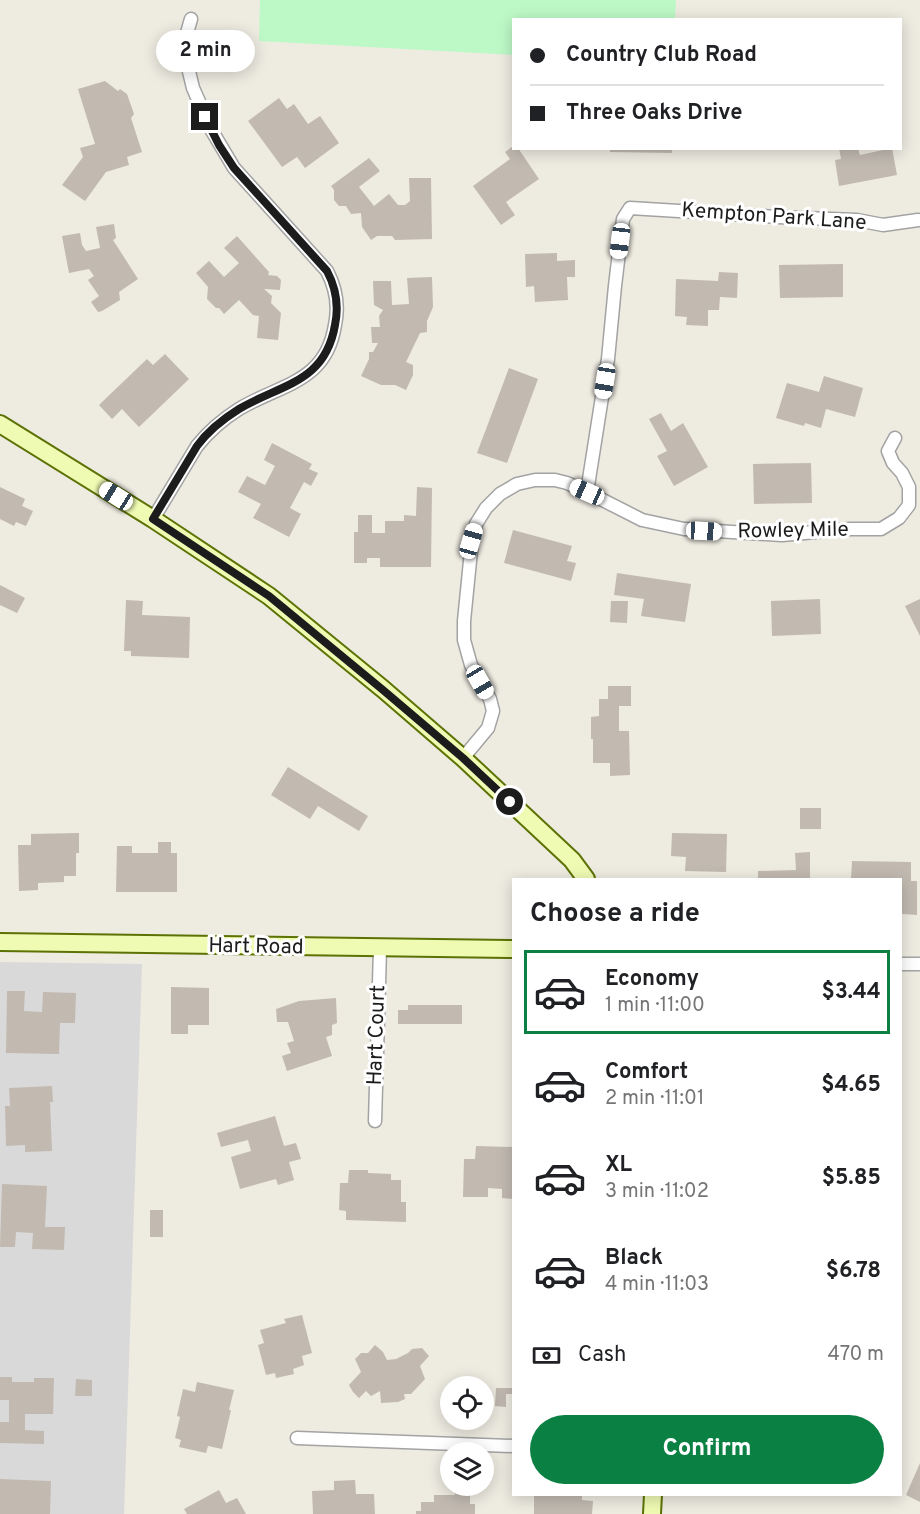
<!DOCTYPE html>
<html lang="en">
<head>
<meta charset="utf-8">
<style>
	:root { --surface:#fff; --page:#f2f2f2; --text:#202124; --muted:#757577; --line:#e0e0e0; --accent:#0b8043 }
	body { margin:0; font-family:Overpass,sans-serif; background:var(--page); color:var(--text); height:100vh; display:flex; flex-direction:column; font-size:22px; white-space:nowrap }
	* { box-sizing:border-box; margin:0 }
	p { font-size:20px; color:var(--muted) }
	.icon { flex:none; width:33px; height:33px; fill:none; stroke:currentColor; stroke-width:2; stroke-linecap:round; stroke-linejoin:round }
	.map { position:relative; flex:1; overflow:hidden }
	.details { position:absolute; left:512px; top:878px; width:390px; height:618px; display:flex; flex-direction:column; background:var(--surface); border-radius:0px; box-shadow:0 3px 15px #0003 }
	.details>* { flex:none }
	.banner { position:absolute; left:512px; top:18px; width:390px; height:132px; border-radius:0px; box-shadow:0 3px 15px #0003; display:grid; align-content:center; height:132px; padding:0 18px; background:var(--surface) }
	.fabs { position:absolute; left:440px; top:1376px; display:grid; gap:12px }
	.fabs a { display:grid; place-items:center; width:54px; height:54px; border-radius:50%; background:var(--surface); box-shadow:0 3px 15px #0003; font-size:30px }
	.end { position:absolute; width:27px; height:27px; margin:-14px; border:8px solid #1c1c1c; background:#fff; box-shadow:0 0 0 3px #fff }
	.from { border-radius:50% }
	.bubble { position:absolute; height:42px; border-radius:21px; background:var(--surface); box-shadow:0 3px 15px #0003; font-size:20px; font-weight:700; line-height:42px; text-align:center }
	.car { position:absolute; width:18px; height:36px; margin:-18px -9px; border-radius:8px; box-shadow:0 0 4px 2px #0007; background:linear-gradient(#fff 24%,#345 0 40%,#fff 0 76%,#345 0 86%,#fff 0) }
	.banner b { display:flex; align-items:center; gap:21px; height:57px; font-size:22px }
	.banner b+b { border-top:2px solid var(--line) }
	.banner i { width:15px; height:15px; background:var(--text) }
	ul { padding:0; list-style:none }
	li { display:flex; align-items:center; gap:18px; height:84px; margin:0 12px 9px; padding:0 6px; border:3px solid transparent; border-radius:0px }
	li div { flex:1 }
	li b { display:block; font-size:22px }
	li em { font-style:normal; font-weight:700 }
	li.active { border-color:var(--accent) }
	li>.icon { width:54px; height:54px; stroke-width:1.5 }
	h2 { padding:0 18px; font-size:27px; line-height:72px }
	.pay { display:flex; align-items:center; gap:15px; height:66px; padding:0 18px; font-size:22px }
	.pay p { margin-inline-start:auto }
	.action { display:flex; gap:12px; margin-top:auto; padding:12px 18px }
	.action a { flex:1; height:69px; border-radius:36px; background:var(--accent); color:#fff; font-size:24px; font-weight:700; line-height:69px; text-align:center }
	.map>svg:first-child { display:block }
	.residential { fill:#dad9d9 }
	.park { fill:#bdf9c7 }
	.building { fill:#c2bab1 }
	.lines { fill:none; stroke-linecap:round; stroke-linejoin:round }
	.street-casing { stroke:#a3a3a3; stroke-width:15 }
	.secondary-casing { stroke:#5c7204; stroke-width:20 }
	.street { stroke:#fff; stroke-width:12 }
	.secondary { stroke:#effab3; stroke-width:16 }
	.route { stroke:#1c1c1c; stroke-width:8 }
	.labels { text-anchor:middle; dominant-baseline:central; stroke-width:6; stroke-linejoin:round; paint-order:stroke }
	.street-label { font-size:21px; fill:#1c1c1c; stroke:#fff }
</style>
</head>
<body>
<div class="map">
<svg width="920" height="1514" viewBox="0 0 920 1514">
	<rect width="100%" height="100%" fill="#eeebe1"/>
	<polygon class="residential" points="0,962 142,964 124,1514 0,1514"/>
	<polygon class="park" points="260,0 676,0 675,19 513,20 513,55 259,41"/>
	<g class="building">
		<polygon points="105,81 118,91 120,89 127,94 134,114 131,118 142,152 127,157 129,165 106,172 85,201 62,185 83,157 80,148 95,144 78,89"/>
		<polygon points="279,98 287,109 294,104 308,124 320,116 339,143 305,168 297,157 282,167 248,121"/>
		<polygon points="513,146 513,148 518,148 539,179 506,202 515,215 501,225 473,186 510,159 505,152"/>
		<polygon points="610,148 672,148 672,153 610,152"/>
		<polygon points="839,148 858,148 860,155 892,148 897,175 839,186 835,160 841,159"/>
		<polygon points="369,158 380,171 359,187 374,206 389,194 398,205 405,205 410,201 409,178 431,178 432,239 395,240 392,236 377,236 371,240 362,227 361,213 351,214 346,206 339,206 334,200 334,190 331,186"/>
		<polygon points="114,224 116,238 113,240 138,279 119,292 120,300 102,311 98,312 91,302 99,296 88,280 94,276 89,269 69,273 62,236 80,233 82,245 86,251 100,248 96,227"/>
		<polygon points="237,236 269,272 268,275 277,276 281,280 280,290 264,289 272,296 271,303 281,313 278,340 257,338 259,316 253,315 239,300 224,314 219,308 216,308 207,299 208,287 196,273 209,261 224,277 239,263 224,248"/>
		<polygon points="557,253 557,261 575,260 575,277 567,277 568,300 535,302 534,286 526,287 525,254"/>
		<polygon points="843,264 843,297 780,298 779,265"/>
		<polygon points="719,272 738,273 737,298 720,297 719,310 708,310 708,326 686,325 687,317 675,316 676,279 718,281"/>
		<polygon points="432,277 433,307 427,321 427,332 420,333 406,362 413,365 413,375 406,390 395,385 381,385 361,376 369,359 369,352 373,352 378,343 372,343 371,327 380,327 379,316 383,310 374,305 373,281 391,281 392,305 409,304 407,278"/>
		<polygon points="165,354 189,379 139,427 122,409 112,419 99,405 147,359 153,365"/>
		<polygon points="509,368 538,379 507,463 477,453"/>
		<polygon points="824,376 863,388 855,417 826,409 821,428 805,423 804,426 776,418 787,383 819,392"/>
		<polygon points="661,413 671,431 683,423 708,467 674,486 657,456 667,451 649,419"/>
		<polygon points="272,443 312,464 309,469 318,473 311,486 304,482 290,508 301,514 289,537 253,518 261,504 238,492 247,476 265,485 275,466 264,460"/>
		<polygon points="811,463 812,503 754,504 753,464"/>
		<polygon points="0,487 25,499 22,506 33,511 26,526 16,522 14,526 0,519"/>
		<polygon points="417,487 432,488 431,567 380,567 380,558 367,558 367,563 354,563 354,532 358,532 358,515 372,515 372,533 385,533 385,521 404,521 404,515 416,516"/>
		<polygon points="513,530 572,546 567,561 576,563 571,581 504,563"/>
		<polygon points="617,573 691,584 685,622 641,616 644,599 614,595"/>
		<polygon points="0,585 25,598 17,613 0,605"/>
		<polygon points="820,599 821,634 772,636 771,601"/>
		<polygon points="920,599 920,636 905,606"/>
		<polygon points="126,600 143,601 142,615 190,617 189,658 131,656 131,651 124,651"/>
		<polygon points="611,601 628,601 627,623 610,622"/>
		<polygon points="608,686 631,686 631,706 619,706 619,731 629,731 630,775 610,776 610,763 593,763 593,739 591,739 591,717 599,716 599,699 608,699"/>
		<polygon points="288,767 368,816 359,831 318,806 310,819 271,795"/>
		<rect x="800" y="808" width="21" height="21"/>
		<polygon points="79,833 79,853 76,853 76,876 64,876 64,882 38,883 38,890 19,891 18,845 31,845 31,834"/>
		<polygon points="672,833 727,834 726,872 685,871 686,857 671,856"/>
		<polygon points="158,842 171,842 171,853 177,853 177,892 116,892 117,846 132,846 132,853 158,853"/>
		<polygon points="810,852 810,879 758,879 758,871 796,870 795,853"/>
		<polygon points="852,861 911,862 911,881 917,881 917,915 902,914 902,903 900,902 900,879 851,879"/>
		<polygon points="171,987 209,988 209,1025 188,1025 188,1034 171,1034"/>
		<polygon points="7,991 25,991 24,1011 42,1012 43,992 76,993 75,1023 60,1023 59,1054 6,1053"/>
		<polygon points="336,998 337,1023 332,1025 332,1035 326,1037 332,1056 287,1071 282,1056 291,1053 287,1043 294,1041 288,1022 277,1022 276,1009 299,1001"/>
		<polygon points="408,1005 462,1005 462,1024 398,1024 398,1010 408,1010"/>
		<polygon points="52,1086 53,1102 50,1102 52,1151 25,1152 25,1145 6,1146 5,1106 10,1106 9,1088"/>
		<polygon points="275,1116 284,1146 296,1143 301,1159 289,1162 294,1180 278,1185 276,1179 240,1189 231,1157 251,1151 248,1140 221,1147 217,1133"/>
		<polygon points="476,1146 513,1147 513,1199 502,1198 502,1189 488,1188 488,1197 463,1197 464,1159 475,1159"/>
		<polygon points="349,1170 368,1170 368,1173 391,1174 391,1180 401,1180 401,1202 406,1202 406,1222 346,1220 346,1211 339,1210 340,1183 348,1183"/>
		<polygon points="2,1184 47,1186 45,1227 65,1227 64,1250 32,1249 33,1233 16,1232 15,1247 0,1247"/>
		<rect x="150" y="1210" width="13" height="27"/>
		<polygon points="302,1315 312,1353 302,1356 304,1365 293,1369 294,1374 276,1378 275,1373 266,1375 258,1345 264,1343 260,1330 286,1323 284,1319"/>
		<polygon points="375,1345 383,1352 387,1360 396,1359 408,1353 412,1349 422,1348 429,1356 420,1366 425,1379 411,1394 404,1394 405,1399 398,1402 381,1403 380,1391 371,1396 366,1391 359,1398 353,1392 349,1385 361,1372 355,1359 361,1353 368,1353"/>
		<polygon points="0,1377 12,1377 12,1382 34,1382 34,1378 54,1378 53,1414 25,1414 25,1430 44,1431 44,1444 0,1443 0,1422 9,1422 9,1400 0,1400"/>
		<polygon points="76,1379 92,1380 92,1396 75,1396"/>
		<polygon points="197,1382 234,1390 229,1410 231,1410 222,1449 208,1446 206,1453 179,1447 181,1440 175,1438 180,1417 177,1416 183,1389 195,1392"/>
		<polygon points="496,1388 513,1388 513,1394 506,1394 506,1407 495,1406"/>
		<polygon points="920,1463 920,1502 906,1495"/>
		<polygon points="0,1479 51,1481 50,1514 0,1514"/>
		<polygon points="355,1480 356,1494 374,1494 375,1514 313,1514 312,1491 334,1490 334,1481"/>
		<polygon points="454,1485 470,1485 470,1504 475,1504 475,1514 416,1514 416,1511 421,1511 421,1502 434,1502 434,1495 455,1495"/>
		<polygon points="219,1490 226,1503 237,1498 246,1514 187,1514 184,1509"/>
		<polygon points="534,1494 582,1494 582,1500 593,1501 592,1514 534,1514"/>
	</g>
	<g class="lines">
		<defs>
			<g id="street">
				<polyline points="587,492 608,359 615,286 623,219 630,208 778,217 857,220 883,225 918,220"/>
				<path d="M 153,519 L 197,446 C 209,431 223,419 239,409 C 280,384 326,383 335,325 C 339,306 336,288 327,271 L 234,168 L 212,131 L 193,88 L 186,59 L 185,40 L 191,19"/>
				<polyline points="463,758 488,728 493,711 490,699 471,665 464,640 464,621 472,541 476,524 486,508 500,494 517,484 535,480 555,480 567,483 587,492 642,520 684,529 782,535 850,529 881,529 899,518 909,505 909,487 902,473 893,463 888,451 895,438"/>
				<polyline points="900,964 920,964"/>
				<polyline points="375,1121 380,949"/>
				<polyline points="297,1438 513,1446"/>
			</g>
			<g id="secondary">
				<polyline points="0,424 153,519 269,596 383,689 463,758 572,860 586,879"/>
				<polyline points="0,942 513,949"/>
				<polyline points="652,1514 653,1494"/>
			</g>
		</defs>
		<use href="#street" class="street-casing"/>
		<use href="#secondary" class="secondary-casing"/>
		<use href="#street" class="street"/>
		<use href="#secondary" class="secondary"/>
	</g>
	<g class="lines">
		<path class="route" d="M 205,117 L 219,145 L 234,168 L 327,271 C 336,288 339,306 335,325 C 325,383 281,384 239,409 C 223,419 208,431 197,446 L 153,519 L 269,596 L 383,690 L 463,758 L 510,802"/>
	</g>
	<g class="labels">
		<g class="street-label">
			<text transform="translate(774 217) rotate(4)">Kempton Park Lane</text>
			<text transform="translate(793 531) rotate(-1)">Rowley Mile</text>
			<text transform="translate(256 947) rotate(1)">Hart Road</text>
			<text transform="translate(377 1035) rotate(-88)">Hart Court</text>
		</g>
	</g>
</svg>
<div class="fabs">
<a><svg class="icon" aria-label="locate" viewBox="0 0 24 24"><circle cx="12" cy="12" r="6"/><path d="M12 2v4M12 18v4M2 12h4M18 12h4"/></svg></a>
<a><svg class="icon" aria-label="layers" viewBox="0 0 24 24"><path d="M12 4l9 5-9 5-9-5zM3 14l9 5 9-5"/></svg></a>
</div>
<i class="end from" style="left:510px;top:802px"></i>
<i class="end" style="left:205px;top:117px"></i>
<div class="bubble" style="left:156px;top:30px;width:99px">2 min</div>
<i class="car" style="left:620px;top:241px;rotate:187deg"></i>
<i class="car" style="left:605px;top:381px;rotate:189deg"></i>
<i class="car" style="left:587px;top:492px;rotate:294deg"></i>
<i class="car" style="left:116px;top:496px;rotate:302deg"></i>
<i class="car" style="left:704px;top:531px;rotate:93deg"></i>
<i class="car" style="left:471px;top:541px;rotate:16deg"></i>
<i class="car" style="left:480px;top:682px;rotate:150deg"></i>
<div class="banner">
<b><i class="from"></i>Country Club Road</b>
<b><i></i>Three Oaks Drive</b>
</div>
<section class="details">
<h2>Choose a ride</h2>
<ul>
<li class="active"><svg class="icon" aria-label="car" viewBox="0 0 24 24"><path d="M5 17H2v-5l4-1 3-4h7l3 4 3 1v5h-3M9 17h6M6 11h13"/><circle cx="7" cy="17" r="2"/><circle cx="17" cy="17" r="2"/></svg><div><b>Economy</b><p>1 min · 11:00</p></div><em>$3.44</em></li>
<li><svg class="icon" aria-label="car" viewBox="0 0 24 24"><path d="M5 17H2v-5l4-1 3-4h7l3 4 3 1v5h-3M9 17h6M6 11h13"/><circle cx="7" cy="17" r="2"/><circle cx="17" cy="17" r="2"/></svg><div><b>Comfort</b><p>2 min · 11:01</p></div><em>$4.65</em></li>
<li><svg class="icon" aria-label="car" viewBox="0 0 24 24"><path d="M5 17H2v-5l4-1 3-4h7l3 4 3 1v5h-3M9 17h6M6 11h13"/><circle cx="7" cy="17" r="2"/><circle cx="17" cy="17" r="2"/></svg><div><b>XL</b><p>3 min · 11:02</p></div><em>$5.85</em></li>
<li><svg class="icon" aria-label="car" viewBox="0 0 24 24"><path d="M5 17H2v-5l4-1 3-4h7l3 4 3 1v5h-3M9 17h6M6 11h13"/><circle cx="7" cy="17" r="2"/><circle cx="17" cy="17" r="2"/></svg><div><b>Black</b><p>4 min · 11:03</p></div><em>$6.78</em></li>
</ul>
<div class="pay"><svg class="icon" aria-label="cash" viewBox="0 0 24 24"><path d="M3 7h18v10H3z"/><circle cx="12" cy="12" r="2"/></svg>Cash<p>470 m</p></div>
<div class="action"><a>Confirm</a></div>
</section>
</div>
</body>
</html>
